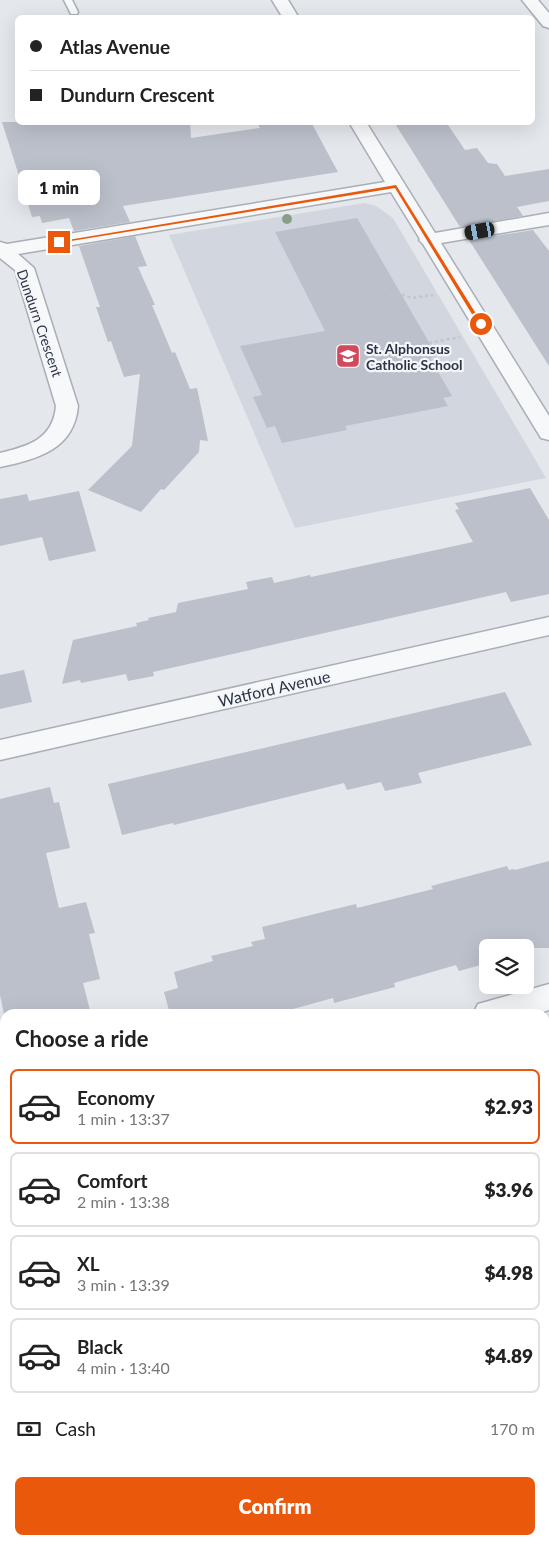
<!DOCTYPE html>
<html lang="en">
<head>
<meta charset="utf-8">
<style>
	:root { --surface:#fff; --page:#f6f6f6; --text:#222; --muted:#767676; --line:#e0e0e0; --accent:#ea580c }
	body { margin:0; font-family:Lato,sans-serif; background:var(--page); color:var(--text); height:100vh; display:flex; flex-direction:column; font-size:19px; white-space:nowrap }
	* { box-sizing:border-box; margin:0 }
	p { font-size:16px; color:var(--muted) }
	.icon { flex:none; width:28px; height:28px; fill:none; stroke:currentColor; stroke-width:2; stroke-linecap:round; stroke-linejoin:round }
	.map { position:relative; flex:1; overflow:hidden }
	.panel { position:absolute; left:0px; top:1009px; width:550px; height:536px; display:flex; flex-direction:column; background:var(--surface); border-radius:15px 15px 0 0; box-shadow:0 5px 20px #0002 }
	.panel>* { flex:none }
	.guide { position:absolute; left:15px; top:15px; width:520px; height:110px; border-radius:8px; box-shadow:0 5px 20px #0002; display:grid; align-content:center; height:110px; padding:0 15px; background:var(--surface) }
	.tools { position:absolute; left:479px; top:939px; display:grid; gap:10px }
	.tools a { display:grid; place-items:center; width:55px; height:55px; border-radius:8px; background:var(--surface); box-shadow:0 5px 20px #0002; font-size:25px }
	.end { position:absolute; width:22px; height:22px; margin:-11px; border:6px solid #ea580c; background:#fff; box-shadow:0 0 0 2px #fff }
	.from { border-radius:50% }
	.bubble { position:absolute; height:35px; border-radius:8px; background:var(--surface); box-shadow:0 5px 20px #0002; font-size:16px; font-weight:800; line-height:35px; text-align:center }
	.car { position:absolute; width:15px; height:30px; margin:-15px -8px; border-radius:6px; box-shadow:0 0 4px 1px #0007; background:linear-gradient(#222 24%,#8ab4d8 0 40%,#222 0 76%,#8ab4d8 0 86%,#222 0) }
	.guide b { display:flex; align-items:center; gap:18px; height:48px; font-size:19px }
	.guide b+b { border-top:1px solid var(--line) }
	.guide i { width:12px; height:12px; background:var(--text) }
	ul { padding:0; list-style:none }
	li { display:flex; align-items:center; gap:15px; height:75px; margin:0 10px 8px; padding:0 5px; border:2px solid var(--line); border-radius:8px }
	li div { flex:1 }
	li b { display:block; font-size:19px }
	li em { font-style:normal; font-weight:800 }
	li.selected { border-color:var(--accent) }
	li>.icon { width:45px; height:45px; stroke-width:1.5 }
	h2 { padding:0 15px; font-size:22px; line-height:60px }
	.pay { display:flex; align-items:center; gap:12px; height:55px; padding:0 15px; font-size:19px }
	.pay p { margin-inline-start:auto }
	.action { display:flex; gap:10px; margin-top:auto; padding:10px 15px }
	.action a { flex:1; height:58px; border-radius:8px; background:var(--accent); color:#fff; font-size:20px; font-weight:800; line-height:58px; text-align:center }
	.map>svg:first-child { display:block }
	.built { fill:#d2d6de }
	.building { fill:#bbc0ca }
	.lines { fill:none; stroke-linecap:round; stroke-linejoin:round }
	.service-casing { stroke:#a9aeb7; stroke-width:3 }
	.minor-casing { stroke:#a9aeb7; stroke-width:3 }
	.path { stroke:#c2c5cb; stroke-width:2.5; stroke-dasharray:3 3; stroke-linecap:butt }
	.service { fill:#f7f8fa; fill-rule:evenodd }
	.minor { fill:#f7f8fa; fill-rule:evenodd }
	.tree { fill:#899d89 }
	.route { fill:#ea580c }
	.labels { text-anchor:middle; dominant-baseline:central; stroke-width:4.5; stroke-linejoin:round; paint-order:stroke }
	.far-street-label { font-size:14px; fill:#2b3445; stroke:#f4f6f9 }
	.far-poi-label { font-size:14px; font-weight:bold; fill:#2b3445; stroke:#f4f6f9; text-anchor:start }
	.street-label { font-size:16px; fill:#2b3445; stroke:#f4f6f9 }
</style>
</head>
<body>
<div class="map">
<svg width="549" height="1544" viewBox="0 0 549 1544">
	<rect width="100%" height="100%" fill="#e4e7ec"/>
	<g class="built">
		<polygon points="365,203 376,206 393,218 546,478 295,528 169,235"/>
		<polygon points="549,1255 549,1493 545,1494 545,1256"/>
		<polygon points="5,1274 5,1540 416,1540 405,1544 0,1544 0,1276"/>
	</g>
	<g class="building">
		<polygon points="2,122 190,122 191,138 260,128 257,122 311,122 338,172 123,206 130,222 74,231 69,218 42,223 40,216 32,217"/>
		<polygon points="394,122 446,122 465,150 477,148 488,163 497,164 505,176 549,169 549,201 517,207 523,216 460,227"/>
		<polygon points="357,218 437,356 430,358 452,396 443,398 448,406 345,426 347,430 282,443 275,426 267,428 253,397 262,395 240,346 325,331 275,232"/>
		<polygon points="533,230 549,251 549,366 469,240"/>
		<polygon points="135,236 147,266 138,267 155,305 152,305 172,353 175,352 190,389 197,388 208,441 200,440 199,452 164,490 161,489 141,512 88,490 132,446 140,374 124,377 111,341 108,342 96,307 100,307 79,246"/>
		<polygon points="530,488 549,520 549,594 511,602 506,592 153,672 154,676 128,681 126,674 81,683 80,680 62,684 73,640 137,626 136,623 149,620 148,618 176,612 178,603 248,589 246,582 272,577 274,583 310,575 311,577 473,542 455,510 459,509 455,503"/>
		<polygon points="79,491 96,551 49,561 42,537 0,546 0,499 27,494 29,501"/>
		<polygon points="24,670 32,702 0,709 0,675"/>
		<polygon points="505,692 532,745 418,773 422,783 385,791 381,782 347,790 344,783 174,825 173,823 122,835 108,784"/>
		<polygon points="50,787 54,803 59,802 70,848 46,853 59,908 86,902 95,933 89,934 100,979 83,983 91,1014 4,1014 0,995 0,799"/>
		<polygon points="549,861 549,948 488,948 488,963 459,971 456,965 394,983 395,987 334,1003 333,998 275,1014 170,1014 164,992 178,988 174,972 213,961 211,956 253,946 251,942 265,939 262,927 335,909 356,904 357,908 433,889 431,886 507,866 509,870 514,869 515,870"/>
	</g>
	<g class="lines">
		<defs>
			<polygon id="service" points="64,0 72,0 78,12 77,14 71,14"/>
			<g id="minor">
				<polygon points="272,0 288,0 299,18 283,18"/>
				<polygon points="522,0 538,0 549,13 549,28 543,26"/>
				<path d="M 349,122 L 366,122 L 435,233 L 549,213 L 549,225 L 441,243 L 549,416 L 549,440 L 541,438 L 423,244 L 419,240 L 420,239 L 391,192 L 18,254 L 34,268 L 78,406 C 74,450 37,459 0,467 L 0,453 C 29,446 53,439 56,406 L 15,270 L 0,258 L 0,242 L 7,244 L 385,182 Z"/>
				<polygon points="549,617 549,635 0,760 0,740"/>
				<polygon points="549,984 549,1010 537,1014 473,1014 478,1004"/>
				<polygon points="0,1273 5,1275 5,1311 0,1309"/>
				<polygon points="99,1540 137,1540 138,1544 100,1544"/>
			</g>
		</defs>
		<use href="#service" class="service-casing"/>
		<use href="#minor" class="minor-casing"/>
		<g class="path">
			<polyline points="390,296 399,294 412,298 433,295"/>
			<polyline points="429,343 460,337"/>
		</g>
		<use href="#service" class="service"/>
		<use href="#minor" class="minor"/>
	</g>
	<circle class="tree" cx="287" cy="219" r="5"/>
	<polygon class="route" points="396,185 483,325 478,324 395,188 59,243 56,242"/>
	<defs>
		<symbol id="school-square" viewBox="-11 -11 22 22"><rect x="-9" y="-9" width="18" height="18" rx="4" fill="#d1495b" stroke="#f4f6f9"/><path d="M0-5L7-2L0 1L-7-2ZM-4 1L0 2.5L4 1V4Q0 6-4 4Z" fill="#fff"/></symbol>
	</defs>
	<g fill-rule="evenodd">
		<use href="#school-square" x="334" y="342" width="28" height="28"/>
	</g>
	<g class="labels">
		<g class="far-street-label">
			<text transform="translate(40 323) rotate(71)">Dundurn Crescent</text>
		</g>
		<g class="far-poi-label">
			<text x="366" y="348">St. Alphonsus<tspan x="366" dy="16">Catholic School</tspan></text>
		</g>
		<g class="street-label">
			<text transform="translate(274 688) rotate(-13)">Watford Avenue</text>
		</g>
	</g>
</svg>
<div class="tools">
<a><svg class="icon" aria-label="layers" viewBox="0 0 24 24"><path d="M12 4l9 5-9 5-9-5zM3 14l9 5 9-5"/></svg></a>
</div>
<i class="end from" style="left:481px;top:324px"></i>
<i class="end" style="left:59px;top:242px"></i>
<div class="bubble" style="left:18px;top:170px;width:82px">1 min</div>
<i class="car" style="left:480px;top:231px;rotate:260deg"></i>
<div class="guide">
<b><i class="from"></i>Atlas Avenue</b>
<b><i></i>Dundurn Crescent</b>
</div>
<section class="panel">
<h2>Choose a ride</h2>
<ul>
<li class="selected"><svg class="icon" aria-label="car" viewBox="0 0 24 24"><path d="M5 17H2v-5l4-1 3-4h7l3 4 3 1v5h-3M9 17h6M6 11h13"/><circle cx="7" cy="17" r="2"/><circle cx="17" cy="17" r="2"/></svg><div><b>Economy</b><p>1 min · 13:37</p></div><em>$2.93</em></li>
<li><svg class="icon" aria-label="car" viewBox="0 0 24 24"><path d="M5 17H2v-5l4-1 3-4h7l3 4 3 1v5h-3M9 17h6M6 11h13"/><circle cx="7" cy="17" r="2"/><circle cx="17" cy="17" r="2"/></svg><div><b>Comfort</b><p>2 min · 13:38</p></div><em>$3.96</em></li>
<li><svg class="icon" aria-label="car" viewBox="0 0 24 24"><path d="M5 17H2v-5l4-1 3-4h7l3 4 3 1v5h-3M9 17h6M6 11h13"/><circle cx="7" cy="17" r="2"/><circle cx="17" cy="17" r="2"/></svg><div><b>XL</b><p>3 min · 13:39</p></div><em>$4.98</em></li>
<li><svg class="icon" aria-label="car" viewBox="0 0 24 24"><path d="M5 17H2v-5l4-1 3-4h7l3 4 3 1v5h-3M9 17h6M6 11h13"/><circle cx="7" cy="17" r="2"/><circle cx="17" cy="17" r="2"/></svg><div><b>Black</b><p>4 min · 13:40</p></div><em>$4.89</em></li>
</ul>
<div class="pay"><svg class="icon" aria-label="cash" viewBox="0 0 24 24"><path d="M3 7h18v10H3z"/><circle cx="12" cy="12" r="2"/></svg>Cash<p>170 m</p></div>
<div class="action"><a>Confirm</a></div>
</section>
</div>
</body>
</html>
